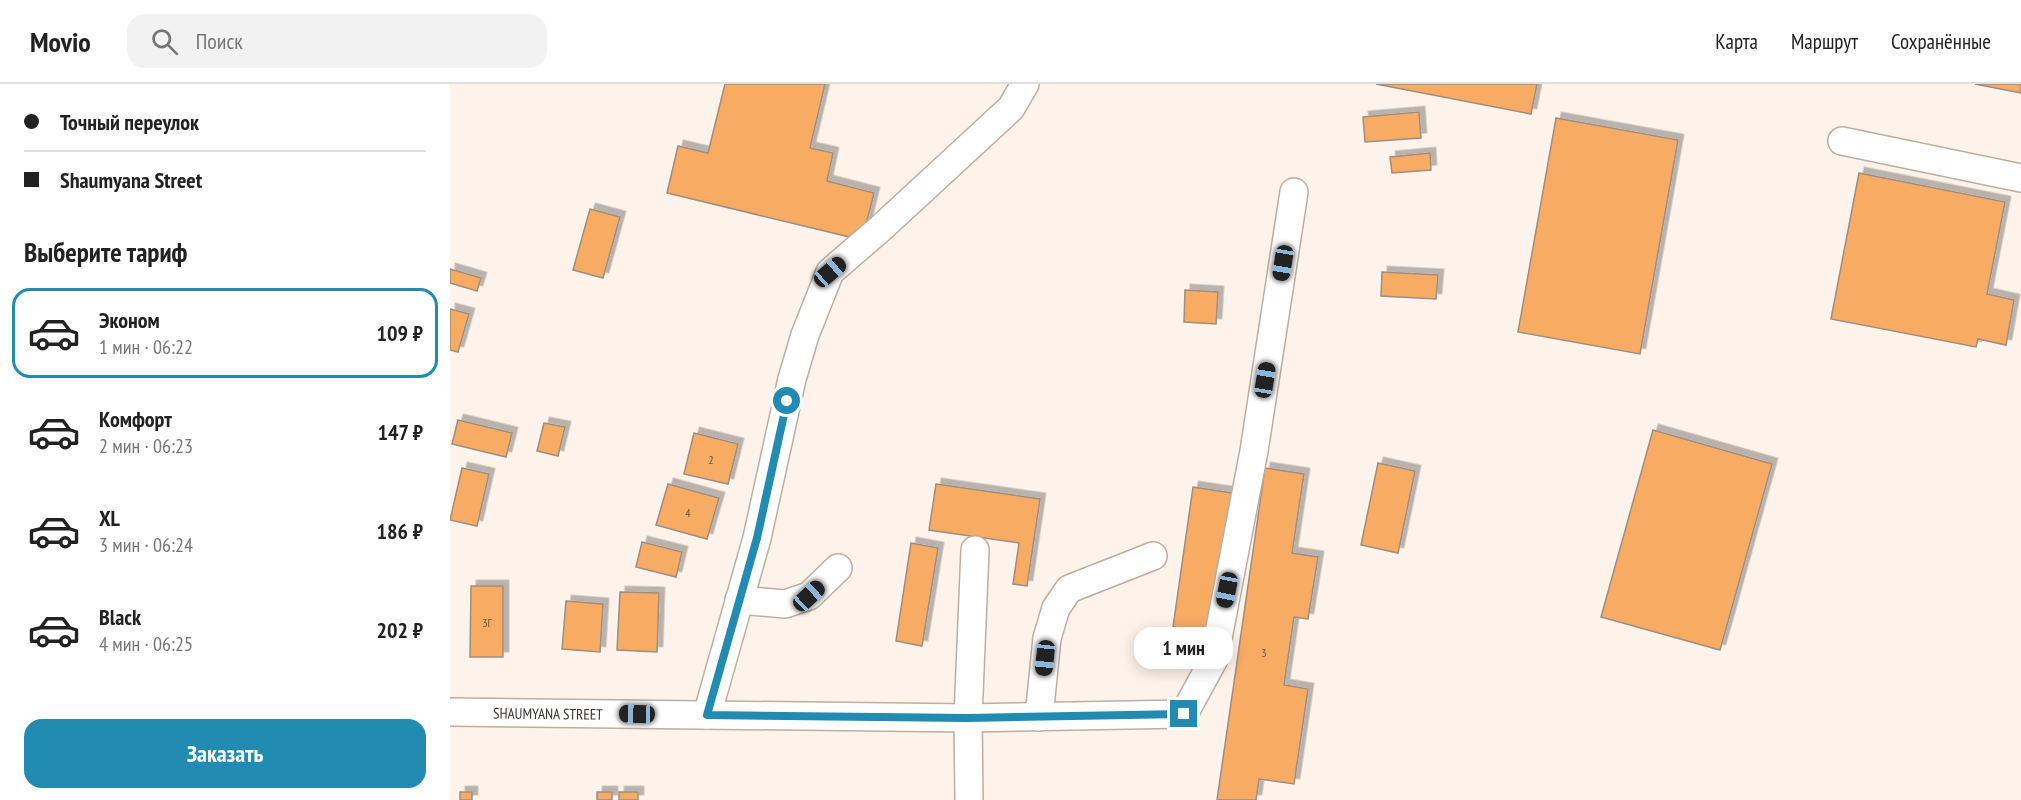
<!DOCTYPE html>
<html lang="ru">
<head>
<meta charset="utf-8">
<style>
	:root { --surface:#fff; --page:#f2f2f2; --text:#222; --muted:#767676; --line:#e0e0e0; --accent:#218bb2 }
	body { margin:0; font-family:"PT Sans Narrow",sans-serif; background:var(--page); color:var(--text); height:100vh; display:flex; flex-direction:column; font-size:22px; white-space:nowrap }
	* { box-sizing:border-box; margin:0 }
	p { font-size:20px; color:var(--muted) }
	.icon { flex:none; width:33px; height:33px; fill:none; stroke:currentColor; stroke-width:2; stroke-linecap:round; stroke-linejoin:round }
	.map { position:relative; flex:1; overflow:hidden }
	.panel { display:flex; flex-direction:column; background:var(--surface); width:450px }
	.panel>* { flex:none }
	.hud { display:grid; align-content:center; height:132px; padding:0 24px; background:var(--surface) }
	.end { position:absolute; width:27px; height:27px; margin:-14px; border:8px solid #218bb2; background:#fff; box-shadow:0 0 0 3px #fff }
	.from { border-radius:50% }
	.bubble { position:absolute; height:42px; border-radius:18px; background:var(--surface); box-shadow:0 3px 15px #0003; font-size:20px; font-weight:700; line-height:42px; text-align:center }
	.car { position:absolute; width:18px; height:36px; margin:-18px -9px; border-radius:8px; box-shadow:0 0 4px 2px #0007; background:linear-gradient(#222 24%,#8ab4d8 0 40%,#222 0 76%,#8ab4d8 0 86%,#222 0) }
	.hud b { display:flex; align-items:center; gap:21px; height:57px; font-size:22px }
	.hud b+b { border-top:2px solid var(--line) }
	.hud i { width:15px; height:15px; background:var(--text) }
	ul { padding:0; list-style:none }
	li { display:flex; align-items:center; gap:18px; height:90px; margin:0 12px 9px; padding:0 12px; border:3px solid transparent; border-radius:18px }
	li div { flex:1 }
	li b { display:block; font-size:22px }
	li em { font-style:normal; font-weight:700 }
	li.active { border-color:var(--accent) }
	li>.icon { width:54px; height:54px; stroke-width:1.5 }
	h2 { padding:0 24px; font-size:27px; line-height:72px }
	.action { display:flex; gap:12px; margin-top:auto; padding:12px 24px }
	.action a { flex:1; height:69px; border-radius:18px; background:var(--accent); color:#fff; font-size:24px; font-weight:700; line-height:69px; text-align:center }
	header { display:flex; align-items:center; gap:36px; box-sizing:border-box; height:84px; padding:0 30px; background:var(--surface); border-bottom:2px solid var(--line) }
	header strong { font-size:28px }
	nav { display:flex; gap:33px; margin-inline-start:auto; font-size:21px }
	.search { width:420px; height:54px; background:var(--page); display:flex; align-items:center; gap:15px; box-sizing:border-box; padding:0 21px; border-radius:18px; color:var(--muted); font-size:22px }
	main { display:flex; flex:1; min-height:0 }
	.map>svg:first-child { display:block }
	.building { fill:#f7ab64; stroke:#9f8e80; stroke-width:1.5; filter:url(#shadow) }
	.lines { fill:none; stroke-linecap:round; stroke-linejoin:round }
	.minor-casing { stroke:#bfaea0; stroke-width:30 }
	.minor { stroke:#fff; stroke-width:27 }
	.route { stroke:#218bb2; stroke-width:8 }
	.labels { text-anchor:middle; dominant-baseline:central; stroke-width:4.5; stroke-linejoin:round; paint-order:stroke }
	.number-label { font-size:12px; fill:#6c533d }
	.street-label { font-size:15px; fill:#3d3630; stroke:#fef3ea }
</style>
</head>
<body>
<header>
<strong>Movio</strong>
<div class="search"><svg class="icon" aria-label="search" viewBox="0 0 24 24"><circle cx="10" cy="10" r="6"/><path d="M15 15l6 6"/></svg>Поиск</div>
<nav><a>Карта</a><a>Маршрут</a><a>Сохранённые</a></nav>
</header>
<main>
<section class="panel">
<div class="hud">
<b><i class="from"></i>Точный переулок</b>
<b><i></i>Shaumyana Street</b>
</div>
<h2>Выберите тариф</h2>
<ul>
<li class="active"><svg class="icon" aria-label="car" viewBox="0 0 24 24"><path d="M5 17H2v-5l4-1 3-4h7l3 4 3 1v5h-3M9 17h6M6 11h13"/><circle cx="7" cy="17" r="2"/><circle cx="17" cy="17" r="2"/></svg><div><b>Эконом</b><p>1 мин · 06:22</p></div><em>109 ₽</em></li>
<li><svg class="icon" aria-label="car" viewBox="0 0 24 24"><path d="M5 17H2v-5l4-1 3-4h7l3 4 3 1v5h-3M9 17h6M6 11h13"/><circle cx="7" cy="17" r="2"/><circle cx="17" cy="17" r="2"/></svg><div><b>Комфорт</b><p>2 мин · 06:23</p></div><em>147 ₽</em></li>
<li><svg class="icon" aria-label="car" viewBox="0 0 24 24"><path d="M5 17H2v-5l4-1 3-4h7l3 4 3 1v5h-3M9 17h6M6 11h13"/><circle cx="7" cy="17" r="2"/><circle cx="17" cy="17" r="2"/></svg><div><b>XL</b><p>3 мин · 06:24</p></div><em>186 ₽</em></li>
<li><svg class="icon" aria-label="car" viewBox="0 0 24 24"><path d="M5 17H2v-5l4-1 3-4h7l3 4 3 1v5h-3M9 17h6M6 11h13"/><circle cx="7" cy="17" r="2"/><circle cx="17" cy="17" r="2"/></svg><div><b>Black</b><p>4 мин · 06:25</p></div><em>202 ₽</em></li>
</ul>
<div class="action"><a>Заказать</a></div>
</section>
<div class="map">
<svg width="1571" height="716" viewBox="0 0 1571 716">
	<defs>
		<filter id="shadow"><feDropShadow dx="5.5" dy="-5.5" stdDeviation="0" flood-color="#0004"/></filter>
	</defs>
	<rect width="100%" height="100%" fill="#fef3ea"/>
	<g class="building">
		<polygon points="275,0 375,0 360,64 383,69 377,97 424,109 412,156 217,109 228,62 258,69"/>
		<polygon points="926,0 1087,0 1081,30"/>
		<polygon points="1525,0 1571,0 1571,9"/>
		<polygon points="969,28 971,54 915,58 913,33"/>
		<polygon points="1106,34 1228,56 1190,270 1068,248"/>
		<polygon points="980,69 981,86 942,89 940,73"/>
		<polygon points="1409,89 1555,118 1537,210 1564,216 1556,261 1528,255 1526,263 1381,235"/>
		<polygon points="140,125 170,133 153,194 123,186"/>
		<polygon points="0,185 31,194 27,207 0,199"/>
		<polygon points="932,188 988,191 986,215 931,212"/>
		<polygon points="735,206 768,208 766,240 734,238"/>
		<polygon points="0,225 19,230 8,268 0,266"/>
		<polygon points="8,336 62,349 56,373 2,360"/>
		<polygon points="94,339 115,343 108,372 87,367"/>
		<polygon points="1203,346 1322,380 1270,566 1151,533"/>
		<polygon points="244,349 288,360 278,400 234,390"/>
		<polygon points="928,379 965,387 948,469 911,461"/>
		<polygon points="12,384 39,390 27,442 0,436"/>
		<polygon points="815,384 854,390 842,469 868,473 858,535 844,533 834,601 858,605 844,700 809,695 806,716 767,716"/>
		<polygon points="218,400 269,414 257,455 206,441"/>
		<polygon points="486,400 590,415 577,502 563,500 569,459 479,446"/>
		<polygon points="743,403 788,410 767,550 723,543"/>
		<polygon points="192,458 232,468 226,493 186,483"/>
		<polygon points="461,459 488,464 472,562 446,557"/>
		<polygon points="21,502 53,502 53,573 20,573"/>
		<polygon points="170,508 209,509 207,568 167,566"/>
		<polygon points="116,517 153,520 150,568 112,565"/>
		<rect x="10" y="708" width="12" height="8"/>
		<rect x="147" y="708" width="15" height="8"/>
		<rect x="169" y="708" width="19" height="8"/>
	</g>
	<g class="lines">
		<defs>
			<g id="minor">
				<polyline points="1392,57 1571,94"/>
				<polyline points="289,516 335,520 359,512 388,484"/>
				<path id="s1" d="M 0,628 L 518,634 L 734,630 L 764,575 L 804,367 L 844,108"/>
				<polyline points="257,631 307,454 342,295 355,251 380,188 431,144 561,24 575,0"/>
				<polyline points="589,633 597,554 606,524 619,505 703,472"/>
				<polyline points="519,716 518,634 525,466"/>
			</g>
		</defs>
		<use href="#minor" class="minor-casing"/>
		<use href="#minor" class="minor"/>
	</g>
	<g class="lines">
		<polyline class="route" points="337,317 307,454 257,631 518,634 734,630"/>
	</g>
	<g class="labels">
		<g class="number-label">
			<text x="261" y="375">2</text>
			<text x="238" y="428">4</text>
			<text x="37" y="538">3Г</text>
			<text x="814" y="568">3</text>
		</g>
		<g class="street-label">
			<text stroke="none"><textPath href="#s1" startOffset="98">SHAUMYANA STREET</textPath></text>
		</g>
	</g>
</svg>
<i class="end from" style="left:337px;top:317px"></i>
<i class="end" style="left:734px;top:630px"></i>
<div class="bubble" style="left:684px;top:543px;width:99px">1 мин</div>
<i class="car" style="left:833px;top:179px;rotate:189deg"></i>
<i class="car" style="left:380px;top:188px;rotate:49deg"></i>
<i class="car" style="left:815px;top:296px;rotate:9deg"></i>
<i class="car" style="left:777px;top:506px;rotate:191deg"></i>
<i class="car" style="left:359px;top:512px;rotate:47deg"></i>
<i class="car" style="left:595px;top:574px;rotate:186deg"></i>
<i class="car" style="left:187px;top:630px;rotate:271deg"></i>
</div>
</main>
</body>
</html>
